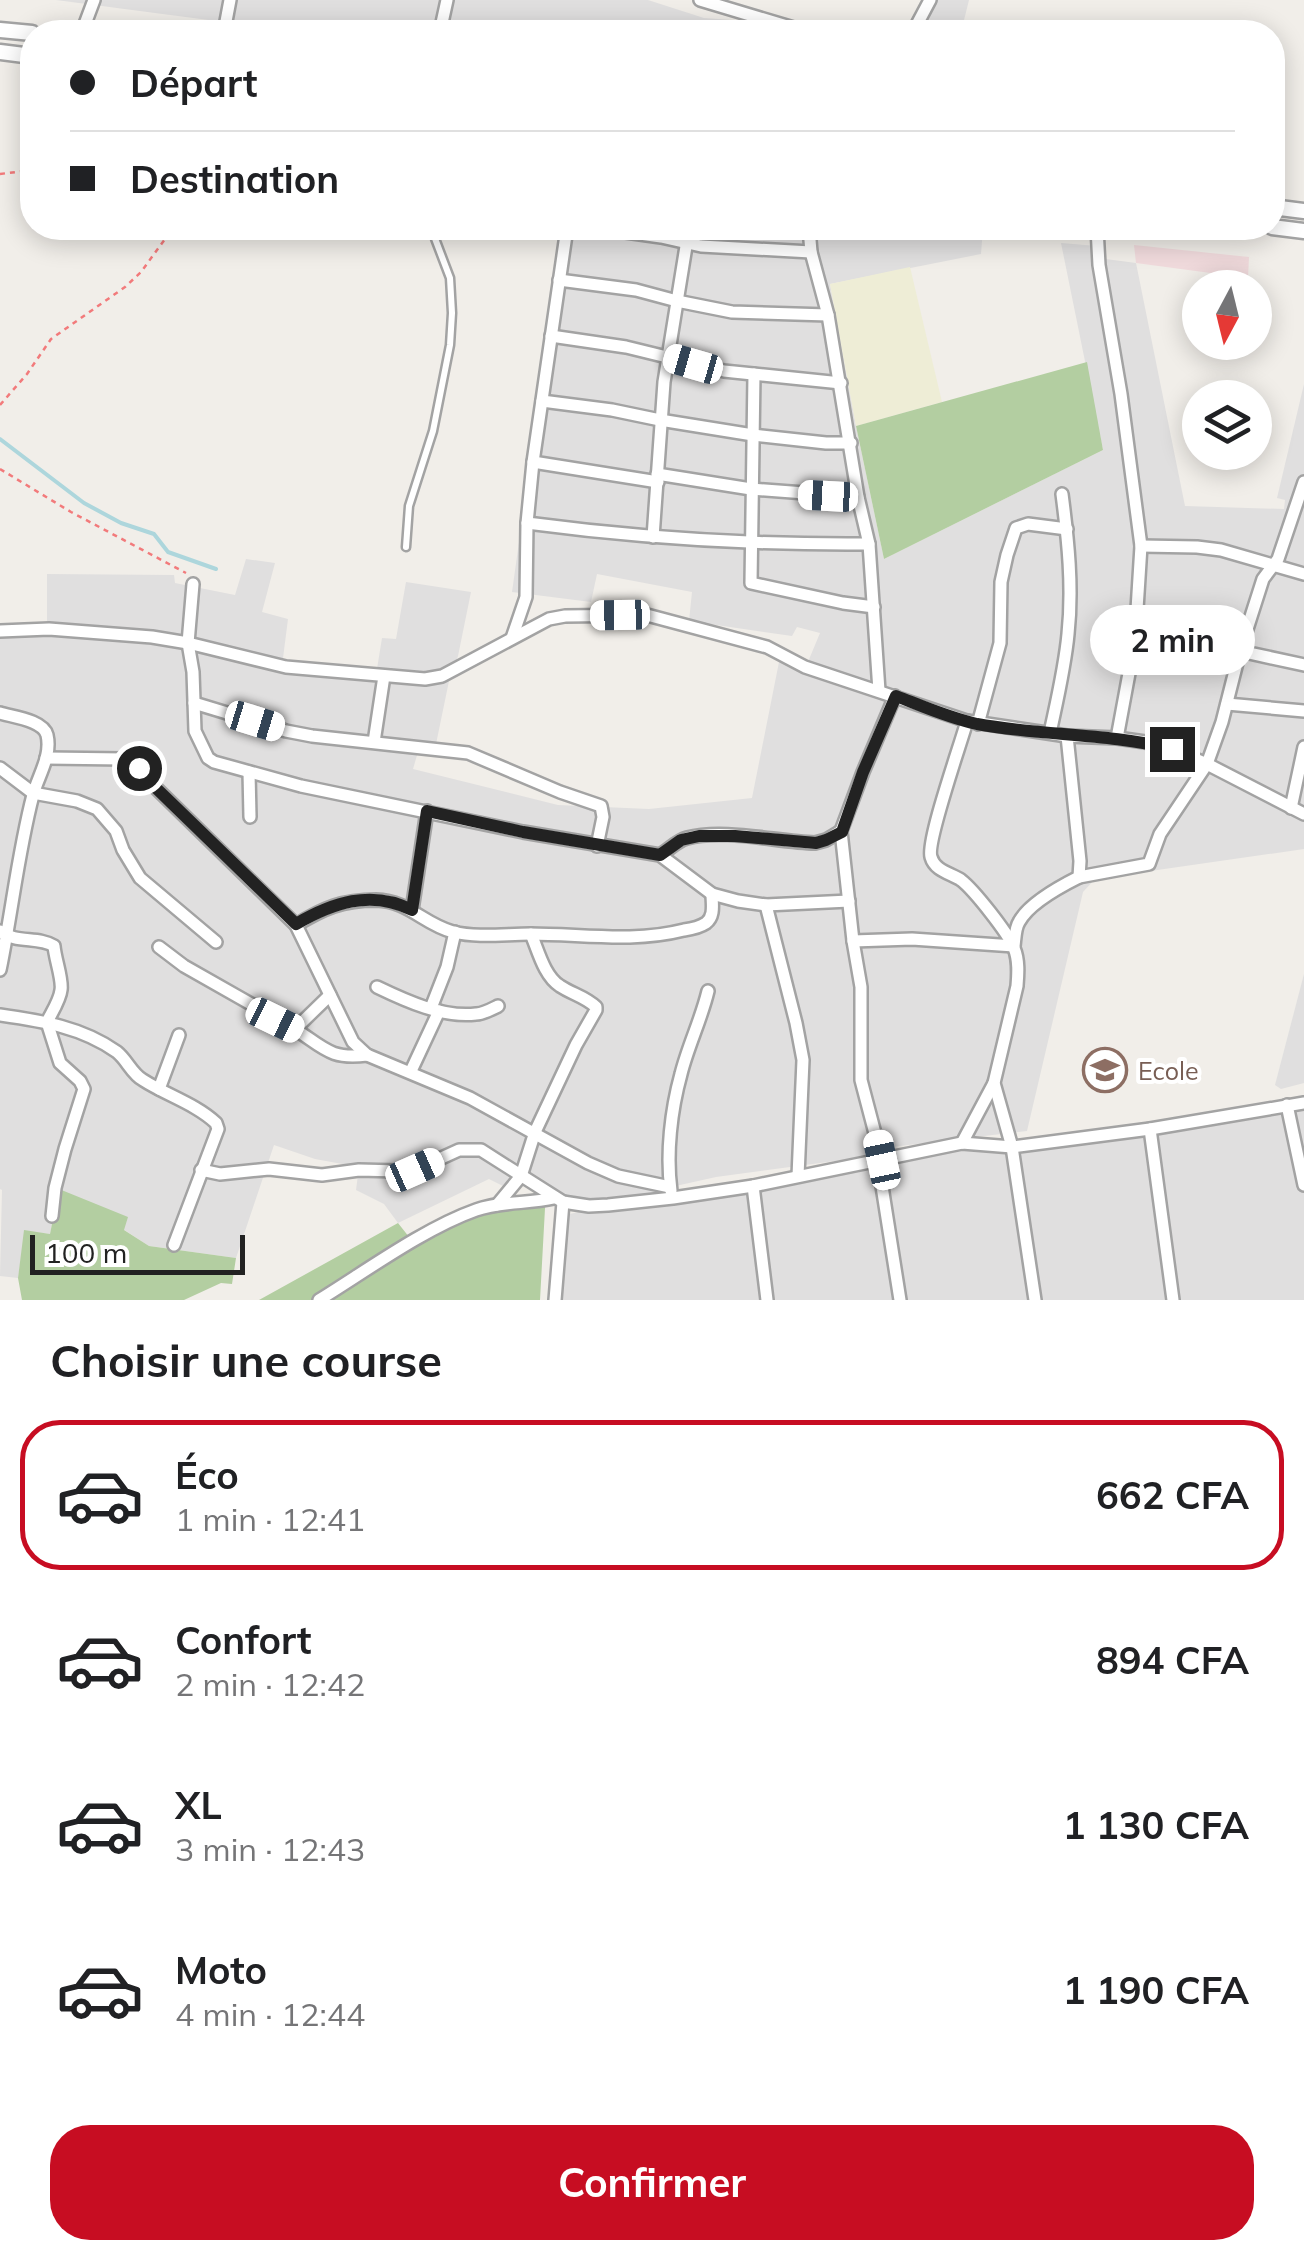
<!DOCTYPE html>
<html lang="fr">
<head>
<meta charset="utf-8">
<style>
	:root { --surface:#fff; --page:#f2f2f2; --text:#202124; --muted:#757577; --line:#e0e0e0; --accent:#c70d22 }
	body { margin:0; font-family:Mulish,sans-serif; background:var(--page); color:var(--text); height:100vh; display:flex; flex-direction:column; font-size:38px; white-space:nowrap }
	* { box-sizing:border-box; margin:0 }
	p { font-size:32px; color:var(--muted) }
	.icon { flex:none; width:55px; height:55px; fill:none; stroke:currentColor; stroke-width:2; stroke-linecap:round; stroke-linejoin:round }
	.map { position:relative; height:1300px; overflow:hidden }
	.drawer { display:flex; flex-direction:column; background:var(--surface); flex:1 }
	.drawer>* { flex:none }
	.hud { position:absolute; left:20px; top:20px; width:1265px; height:220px; border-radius:40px; box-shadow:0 5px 25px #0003; display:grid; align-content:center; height:220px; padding:0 50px; background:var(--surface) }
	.needle { width:65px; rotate:187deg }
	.tools { position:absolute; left:1182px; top:270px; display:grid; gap:20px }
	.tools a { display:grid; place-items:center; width:90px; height:90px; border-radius:50%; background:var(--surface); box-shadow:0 5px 25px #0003; font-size:50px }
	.scale { position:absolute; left:30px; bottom:25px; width:215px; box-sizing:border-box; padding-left:10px; border:5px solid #222; border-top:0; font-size:28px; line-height:35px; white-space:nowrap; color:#222; -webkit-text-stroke:8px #fff; paint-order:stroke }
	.end { position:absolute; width:45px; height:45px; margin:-22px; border:12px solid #222; background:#fff; box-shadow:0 0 0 5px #fff }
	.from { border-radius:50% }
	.bubble { position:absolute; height:70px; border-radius:35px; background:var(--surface); box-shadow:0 5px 25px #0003; font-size:32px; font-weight:700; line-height:70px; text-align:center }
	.car { position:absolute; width:30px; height:60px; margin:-30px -15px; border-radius:12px; box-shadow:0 0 8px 2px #0007; background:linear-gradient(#fff 24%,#345 0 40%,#fff 0 76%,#345 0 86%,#fff 0) }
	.hud b { display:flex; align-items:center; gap:35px; height:95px; font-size:38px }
	.hud b+b { border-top:2px solid var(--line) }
	.hud i { width:25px; height:25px; background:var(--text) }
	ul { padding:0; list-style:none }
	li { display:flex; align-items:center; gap:30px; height:150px; margin:0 20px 15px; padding:0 30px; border:5px solid transparent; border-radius:40px }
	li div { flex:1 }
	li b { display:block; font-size:38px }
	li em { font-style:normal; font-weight:700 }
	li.selected { border-color:var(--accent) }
	li>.icon { width:90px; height:90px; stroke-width:1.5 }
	h2 { padding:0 50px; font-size:45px; line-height:120px }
	.action { display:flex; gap:20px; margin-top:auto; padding:20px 50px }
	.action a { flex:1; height:115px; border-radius:40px; background:var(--accent); color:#fff; font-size:40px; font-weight:700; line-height:115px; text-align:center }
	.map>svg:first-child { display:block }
	.residential { fill:#e0dfdf }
	.commercial { fill:#f0dadc }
	.farmland { fill:#eeedd6 }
	.forest { fill:#b3cea1 }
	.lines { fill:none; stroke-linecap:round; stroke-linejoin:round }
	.stream { stroke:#add6dc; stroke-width:4 }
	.service-casing { stroke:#a3a3a3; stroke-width:11 }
	.minor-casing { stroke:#a3a3a3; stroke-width:16 }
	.tertiary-casing { stroke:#a3a3a3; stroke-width:19 }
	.path { stroke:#f27a7b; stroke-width:2.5; stroke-dasharray:5 5; stroke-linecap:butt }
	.service { stroke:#fff; stroke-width:6 }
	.minor { stroke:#fff; stroke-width:11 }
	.tertiary { stroke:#fff; stroke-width:14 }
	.route { stroke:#222; stroke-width:12 }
	.labels { text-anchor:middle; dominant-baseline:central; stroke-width:8; stroke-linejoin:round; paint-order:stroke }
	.education-label { font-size:25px; fill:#785e54; stroke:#fff; text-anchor:start }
</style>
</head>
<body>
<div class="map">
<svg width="1304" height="1300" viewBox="0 0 1304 1300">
	<rect width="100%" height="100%" fill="#f1eee9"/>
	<g class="residential">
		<polygon points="56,0 648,0 704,18 746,21 783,32 300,32"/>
		<polygon points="926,0 969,0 961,32 925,32 927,23"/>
		<polygon points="563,228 983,228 981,254 830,284 856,426 884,559 1103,450 1061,243 1097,246 1098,258 1136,263 1185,506 1284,509 1285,500 1277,498 1304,384 1304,849 1095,879 1083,892 1027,1131 866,1150 865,1157 716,1177 671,1187 672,1197 961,1142 1011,1146 1304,1102 1304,1300 555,1300 561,1216 604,1206 537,1186 522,1174 509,1189 489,1179 398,1223 384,1204 356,1190 359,1167 315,1159 274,1145 236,1258 149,1246 123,1229 127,1218 59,1190 50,1234 25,1231 18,1278 0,1276 2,1190 0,1189 0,635 47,633 47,574 174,575 175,583 235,595 246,559 275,563 262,612 288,619 282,666 376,675 382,638 396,639 406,582 471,592 458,656 449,681 436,744 420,745 413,769 558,805 649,809 752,798 779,662 805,669 820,633 797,627 792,636 689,621 692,592 597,574 591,602 512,592"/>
		<polygon points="1304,974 1304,1083 1281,1089 1275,1085"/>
	</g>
	<polygon class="commercial" points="1134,245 1249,257 1248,278 1136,263"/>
	<polygon class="farmland" points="910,267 942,402 856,426 830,284"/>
	<g class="forest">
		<polygon points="1087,362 1103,450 884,559 856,426"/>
		<polygon points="59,1189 128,1217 124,1230 149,1246 236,1258 232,1284 221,1283 184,1300 22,1300 18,1278 24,1230 50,1234"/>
		<polygon points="546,1190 540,1300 259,1300 398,1223 413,1242 497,1205"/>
	</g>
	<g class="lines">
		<polyline class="stream" points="0,439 84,503 121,523 154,534 168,552 216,569"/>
		<defs>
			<polyline id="service" points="406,547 409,506 433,431 450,345 452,313 450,278 431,228"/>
			<g id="minor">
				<polyline points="700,0 807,32"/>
				<polyline points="82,32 94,0"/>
				<polyline points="224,32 230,0"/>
				<polyline points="440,32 447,0"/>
				<polyline points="913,32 930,0"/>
				<polyline points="597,228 661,237 701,246 811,252"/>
				<polyline points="809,228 811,252 828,315 858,497 869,544 879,691"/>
				<polyline points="1097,228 1099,265 1121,394 1141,546 1135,641 1117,738"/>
				<polyline points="559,280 636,290 677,301 732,312 828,315"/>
				<polyline points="551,336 626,347 724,371 841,383"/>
				<polyline points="754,374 751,583 843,603 874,607"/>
				<polyline points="542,401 612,410 660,420 753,435 826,443 851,443"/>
				<polyline points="533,462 658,482"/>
				<polyline points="657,474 751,489 858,497"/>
				<path d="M 527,523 C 640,538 755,545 869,544"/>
				<polyline points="653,537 664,382 689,228"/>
				<polyline points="1141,546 1197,547 1221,550 1304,574"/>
				<polyline points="193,584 188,643 193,672 195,731 208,758 214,762 301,786 523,832 660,855 712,894 738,901 766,905 849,901"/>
				<polyline points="0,631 49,629 152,637 188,643 286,667 425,679 442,676 549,619 565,616 647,615 767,647 805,667 967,721 1067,736 1117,738 1145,742 1172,749 1207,764 1304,814"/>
				<polyline points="512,638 526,597 527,523 533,462 567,228"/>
				<polyline points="1240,651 1304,665"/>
				<polyline points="194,703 286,731 312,736 468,753 560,792 601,806 603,817 597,846"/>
				<polyline points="1227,704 1304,711"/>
				<path d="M 0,713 C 13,717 43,720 47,735 C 52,756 38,776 33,795 C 18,852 12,912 0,970"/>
				<path d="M 967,721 C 961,743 926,842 931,857 C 935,871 950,873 961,880 C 974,890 1008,933 1014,948 C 1019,960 1018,974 1017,986 L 994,1083 L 1012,1147 L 1035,1300"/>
				<polyline points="978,724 1000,643 1001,582 1007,555 1016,528 1028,524 1067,529"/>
				<path d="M 1050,733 C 1057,700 1065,667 1068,634 C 1073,587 1068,540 1062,494"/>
				<polyline points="374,742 384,676"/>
				<polyline points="46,758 124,759 139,768 157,789 296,925 353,1042 367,1055 470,1098 588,1163 618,1176 670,1187"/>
				<polyline points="0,768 33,793 77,801 97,809 116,831 123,850 140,878 216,942"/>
				<polyline points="249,772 250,817"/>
				<polyline points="1291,808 1304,747"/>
				<path d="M 660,855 C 669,850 676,841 687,838 C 724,828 777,842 815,843 L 826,840 L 841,831"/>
				<polyline points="1079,877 1149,864 1160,834 1207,764 1222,722 1240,651 1263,579 1278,559 1304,482"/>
				<polyline points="766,905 796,1023 803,1060 798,1176"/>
				<polyline points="412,910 427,811"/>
				<path d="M 296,925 C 324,908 342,900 376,900 C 409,901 423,924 453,932 C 478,938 505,934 530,934 C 582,934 633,943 684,930 C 691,929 700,927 706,923 C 715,916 712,904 712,894"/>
				<path d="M 0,931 C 16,944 38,936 54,946 C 55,959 63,980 61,990 C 60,1000 52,1012 47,1022 L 60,1063 L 80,1081 L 84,1089 L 65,1149 L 55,1188 L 52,1216"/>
				<path d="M 853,941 L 912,939 L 1014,946 C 1015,939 1015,928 1019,922 C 1029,903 1061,886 1079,877 L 1080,861 L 1067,736"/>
				<polyline points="159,947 184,966 295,1029 330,995"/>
				<path d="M 377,987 C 406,1001 443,1018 476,1014 C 483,1014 492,1009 498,1006"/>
				<polyline points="431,1008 447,967 455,932"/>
				<path d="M 0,1015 C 42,1021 82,1027 117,1052 C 127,1060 132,1074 143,1080 C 166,1095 196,1104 216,1123 L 218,1129 L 174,1245"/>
				<path d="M 295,1029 C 324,1048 331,1060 367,1055"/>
				<polyline points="411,1071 439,1011"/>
				<polyline points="159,1089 179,1035"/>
				<polyline points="1287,1105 1304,1185"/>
				<polyline points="1150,1129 1173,1300"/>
				<polyline points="962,1143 994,1083"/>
				<polyline points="882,1160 861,1080 861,987 853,941 841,831 863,772 895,696"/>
				<polyline points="878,1161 900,1300"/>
				<polyline points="201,1170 220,1174 269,1169 322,1175 359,1170 398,1171 415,1170 459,1150 481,1150 563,1202 589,1206 608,1205 673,1198 753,1186 962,1143 1012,1147 1150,1129 1304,1103"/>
				<polyline points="753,1186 767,1300"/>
				<path d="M 671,1191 C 666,1154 671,1110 681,1074 C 688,1046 701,1020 708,991"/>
				<path d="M 497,1205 L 521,1176 L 535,1132 L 576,1045 L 596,1010 L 596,1007 C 586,997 572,994 560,986 C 544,976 538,950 531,934"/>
				<path d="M 319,1300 C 366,1271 425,1228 476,1210 C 501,1201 528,1204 554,1198"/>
				<polyline points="555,1300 563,1202"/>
			</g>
			<g id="tertiary">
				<polyline points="0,30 32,33"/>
				<polyline points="0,52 32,56"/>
				<polyline points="1272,207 1304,211"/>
				<polyline points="1272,227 1304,231"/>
			</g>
		</defs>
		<use href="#service" class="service-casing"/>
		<use href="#minor" class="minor-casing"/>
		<use href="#tertiary" class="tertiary-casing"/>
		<g class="path">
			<polyline points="0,174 32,170"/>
			<polyline points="0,405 27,374 51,339 125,287 141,272 173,228"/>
			<polyline points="0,469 71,512 186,573"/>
		</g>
		<use href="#service" class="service"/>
		<use href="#minor" class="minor"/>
		<use href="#tertiary" class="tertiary"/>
	</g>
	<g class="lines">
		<path class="route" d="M 139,768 L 157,789 L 296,924 C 332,903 371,889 412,910 L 427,811 L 523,832 L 660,855 L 681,840 L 699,836 L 735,836 L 816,843 L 826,840 L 842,832 L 863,772 L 896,696 C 922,706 949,718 977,724 C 1042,736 1108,733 1172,749"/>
	</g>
	<defs>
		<symbol id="school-ring" viewBox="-11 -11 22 22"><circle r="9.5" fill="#fff" stroke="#8d6e63" stroke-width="1.5"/><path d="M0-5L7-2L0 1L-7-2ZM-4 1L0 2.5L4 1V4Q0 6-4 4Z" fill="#8d6e63"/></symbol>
	</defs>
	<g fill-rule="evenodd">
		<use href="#school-ring" x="1080" y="1045" width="50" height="50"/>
	</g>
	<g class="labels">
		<g class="education-label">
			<text x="1138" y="1070">Ecole</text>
		</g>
	</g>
</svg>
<div class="tools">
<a><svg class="needle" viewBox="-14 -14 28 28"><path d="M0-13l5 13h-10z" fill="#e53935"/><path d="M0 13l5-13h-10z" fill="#757577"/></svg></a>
<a><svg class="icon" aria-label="layers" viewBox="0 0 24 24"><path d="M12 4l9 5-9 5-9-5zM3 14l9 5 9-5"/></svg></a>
</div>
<div class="scale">100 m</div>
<i class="end from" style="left:139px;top:768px"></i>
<i class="end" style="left:1172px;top:749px"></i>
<div class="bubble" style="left:1090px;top:605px;width:165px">2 min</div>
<i class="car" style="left:693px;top:364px;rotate:286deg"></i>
<i class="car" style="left:828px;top:496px;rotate:273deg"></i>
<i class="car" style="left:620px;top:615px;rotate:269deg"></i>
<i class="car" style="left:255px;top:721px;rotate:107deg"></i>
<i class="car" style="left:275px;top:1020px;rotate:116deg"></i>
<i class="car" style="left:882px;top:1160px;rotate:348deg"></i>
<i class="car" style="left:415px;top:1170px;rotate:66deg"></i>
<div class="hud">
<b><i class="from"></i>Départ</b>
<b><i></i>Destination</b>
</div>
</div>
<section class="drawer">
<h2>Choisir une course</h2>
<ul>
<li class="selected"><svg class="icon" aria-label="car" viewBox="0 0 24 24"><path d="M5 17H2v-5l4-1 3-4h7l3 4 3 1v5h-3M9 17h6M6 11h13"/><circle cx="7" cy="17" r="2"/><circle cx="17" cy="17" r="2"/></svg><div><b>Éco</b><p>1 min · 12:41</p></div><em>662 CFA</em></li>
<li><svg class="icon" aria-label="car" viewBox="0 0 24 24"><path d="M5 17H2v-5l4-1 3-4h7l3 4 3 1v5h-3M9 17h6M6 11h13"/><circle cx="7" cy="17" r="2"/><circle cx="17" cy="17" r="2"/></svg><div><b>Confort</b><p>2 min · 12:42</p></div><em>894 CFA</em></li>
<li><svg class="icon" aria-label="car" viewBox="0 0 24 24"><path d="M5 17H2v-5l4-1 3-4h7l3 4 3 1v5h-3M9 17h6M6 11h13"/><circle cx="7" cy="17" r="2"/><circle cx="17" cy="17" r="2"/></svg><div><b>XL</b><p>3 min · 12:43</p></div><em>1 130 CFA</em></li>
<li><svg class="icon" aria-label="car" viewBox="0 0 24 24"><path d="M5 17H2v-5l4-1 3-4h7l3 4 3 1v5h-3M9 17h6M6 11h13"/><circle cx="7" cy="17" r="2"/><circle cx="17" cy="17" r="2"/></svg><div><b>Moto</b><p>4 min · 12:44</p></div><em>1 190 CFA</em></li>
</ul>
<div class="action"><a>Confirmer</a></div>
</section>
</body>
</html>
